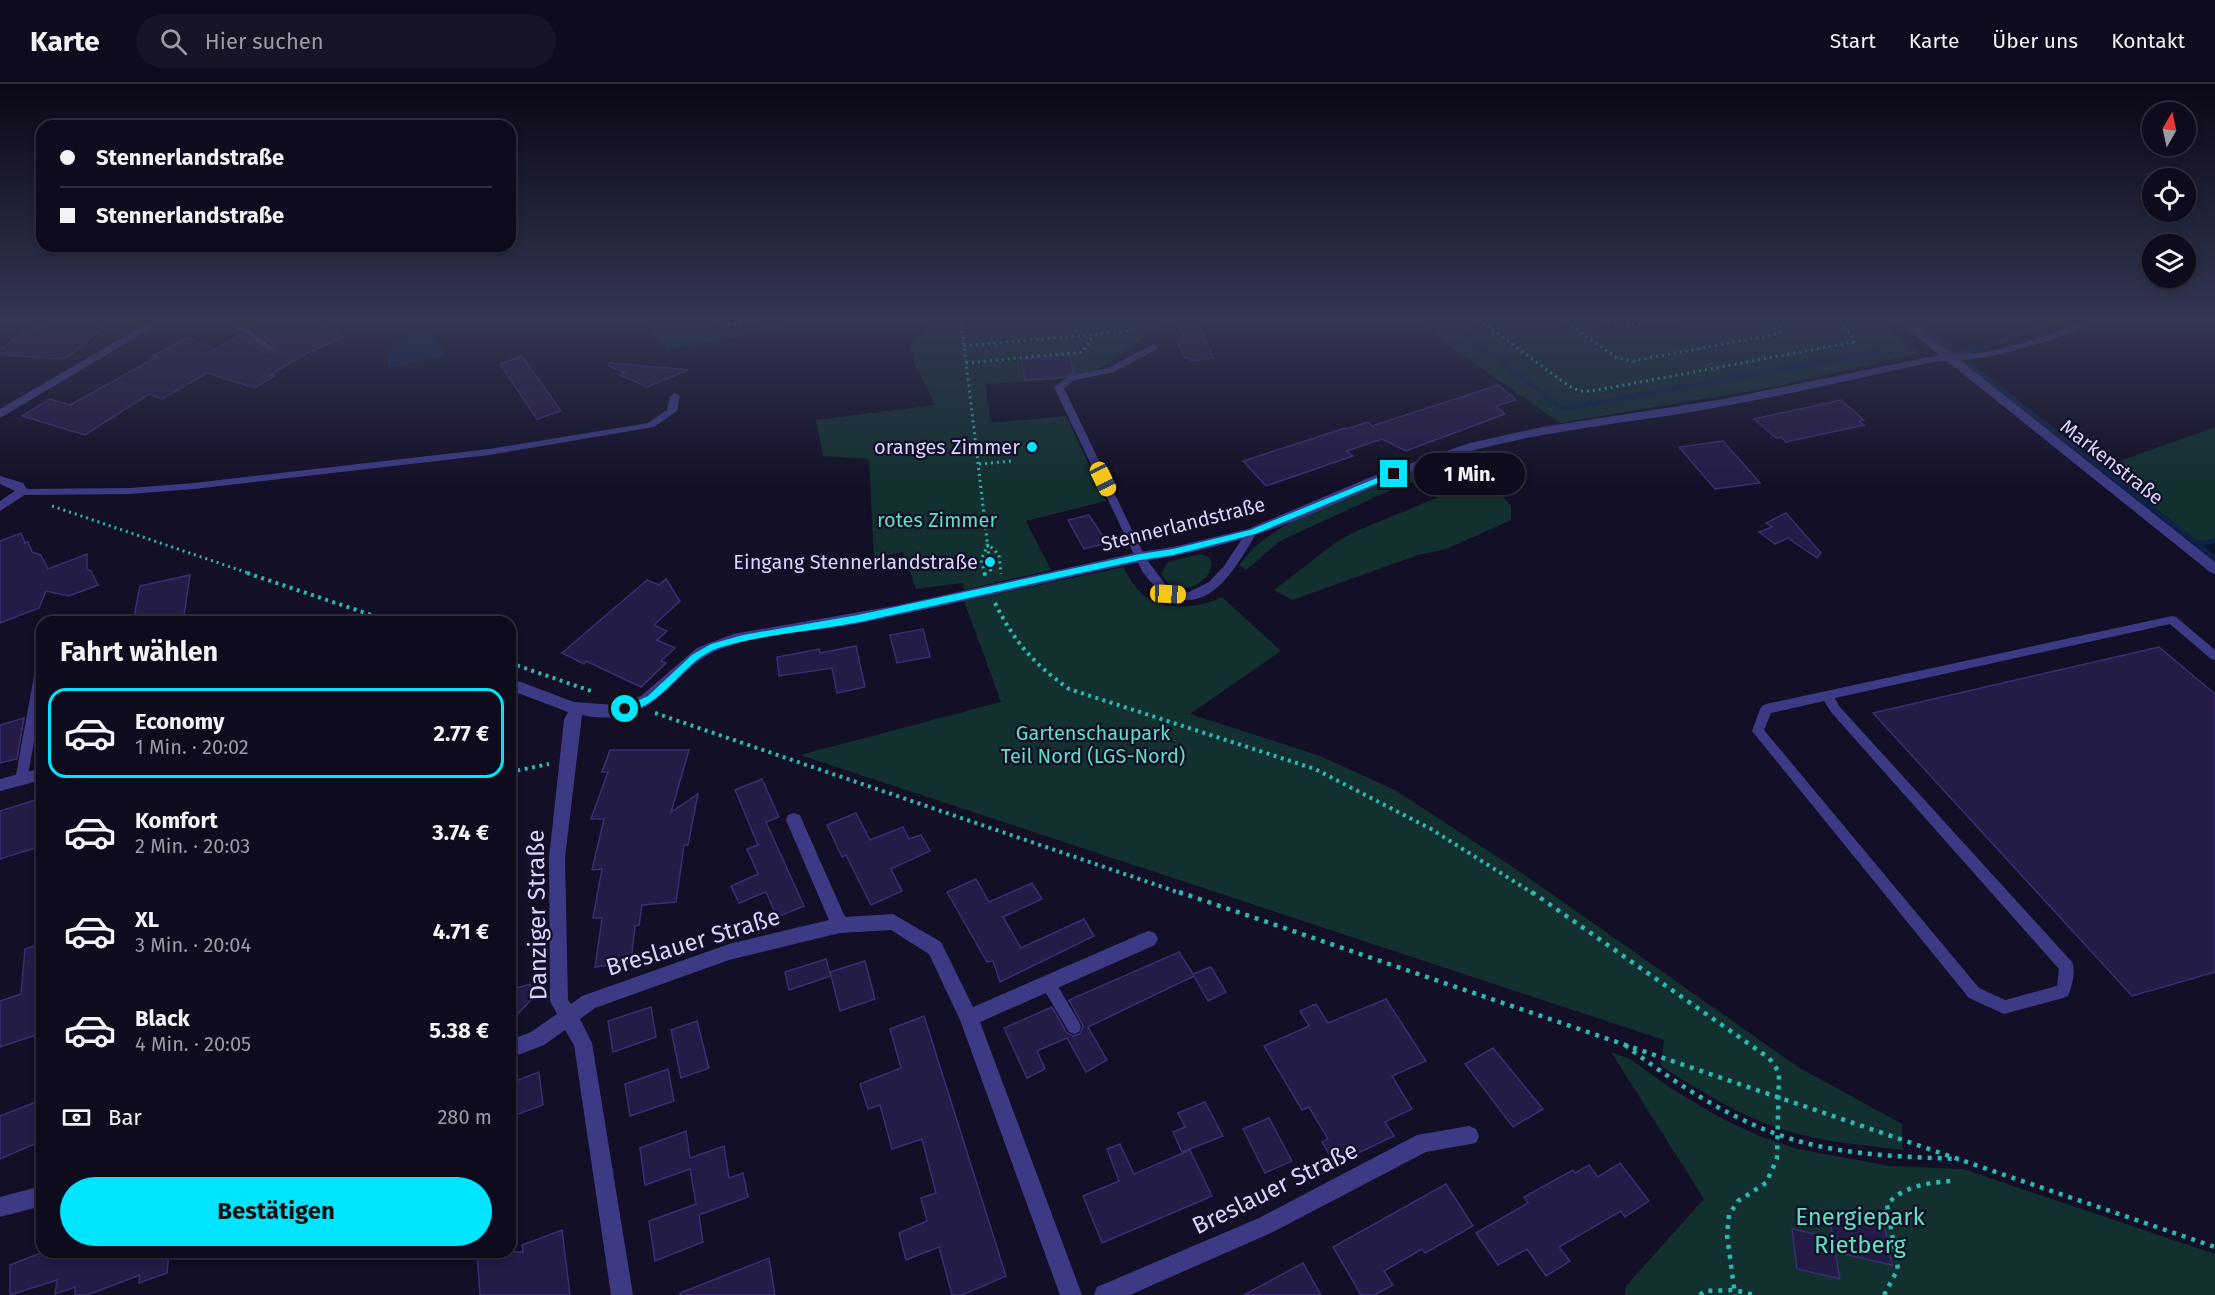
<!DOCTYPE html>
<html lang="de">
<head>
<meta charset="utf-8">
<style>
	:root { --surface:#0e0b1c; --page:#171425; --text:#f1f3f6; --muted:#9b9ba3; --line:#2e2b3b; --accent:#00e5ff }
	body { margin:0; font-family:"Fira Sans",sans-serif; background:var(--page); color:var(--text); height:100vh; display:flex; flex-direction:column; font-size:22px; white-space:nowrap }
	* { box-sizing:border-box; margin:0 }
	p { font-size:20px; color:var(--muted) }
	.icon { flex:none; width:33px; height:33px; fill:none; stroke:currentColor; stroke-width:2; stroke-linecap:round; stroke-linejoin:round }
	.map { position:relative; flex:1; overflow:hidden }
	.sheet { position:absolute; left:36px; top:532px; width:480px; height:642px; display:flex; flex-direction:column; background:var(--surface); border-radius:18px; box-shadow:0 3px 9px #0003,0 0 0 2px var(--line) }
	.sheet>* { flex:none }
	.top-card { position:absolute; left:36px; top:36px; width:480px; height:132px; border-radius:18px; box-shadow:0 3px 9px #0003,0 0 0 2px var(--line); display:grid; align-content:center; height:132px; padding:0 24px; background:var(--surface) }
	.needle { width:39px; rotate:9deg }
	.controls { position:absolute; left:2142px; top:18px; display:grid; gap:12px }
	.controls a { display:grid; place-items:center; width:54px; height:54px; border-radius:50%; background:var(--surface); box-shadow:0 3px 9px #0003,0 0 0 2px var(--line); font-size:30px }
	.end { position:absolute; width:27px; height:27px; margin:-14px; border:8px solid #00e5ff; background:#111; box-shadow:0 0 0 3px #111 }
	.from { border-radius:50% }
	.bubble { position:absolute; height:42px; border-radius:21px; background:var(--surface); box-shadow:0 3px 9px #0003,0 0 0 2px var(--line); font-size:20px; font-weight:700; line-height:42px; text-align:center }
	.car { position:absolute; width:18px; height:36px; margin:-18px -9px; border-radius:8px; box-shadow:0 0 4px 2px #0007; background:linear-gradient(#f5c518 24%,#345 0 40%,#f5c518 0 76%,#345 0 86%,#f5c518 0) }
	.top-card b { display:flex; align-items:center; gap:21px; height:57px; font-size:22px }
	.top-card b+b { border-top:2px solid var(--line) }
	.top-card i { width:15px; height:15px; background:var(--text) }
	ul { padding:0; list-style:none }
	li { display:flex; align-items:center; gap:18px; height:90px; margin:0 12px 9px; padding:0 12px; border:3px solid transparent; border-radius:18px }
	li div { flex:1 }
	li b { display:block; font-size:22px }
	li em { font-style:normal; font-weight:700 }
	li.on { border-color:var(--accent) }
	li>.icon { width:54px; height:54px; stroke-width:1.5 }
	h2 { padding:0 24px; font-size:27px; line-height:72px }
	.pay { display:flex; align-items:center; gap:15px; height:66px; padding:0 24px; font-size:22px }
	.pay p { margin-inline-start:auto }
	.button { display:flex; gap:12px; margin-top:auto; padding:12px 24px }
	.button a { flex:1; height:69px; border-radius:36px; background:var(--accent); color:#111; font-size:24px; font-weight:700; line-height:69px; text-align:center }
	header { display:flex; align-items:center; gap:36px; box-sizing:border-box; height:84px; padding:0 30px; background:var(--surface); border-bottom:2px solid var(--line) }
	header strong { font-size:28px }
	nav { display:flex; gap:33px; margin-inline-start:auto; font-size:21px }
	.search { width:420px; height:54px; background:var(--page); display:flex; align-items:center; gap:15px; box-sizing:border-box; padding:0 21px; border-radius:33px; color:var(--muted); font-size:22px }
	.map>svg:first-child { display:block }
	.green { fill:#12302f }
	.water { fill:#0c2248 }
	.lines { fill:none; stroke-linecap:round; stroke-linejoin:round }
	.stream { stroke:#0c2248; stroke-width:5 }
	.building { fill:#241b47; stroke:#3b2d73; stroke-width:1.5 }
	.path-far2 { stroke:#2fb8b0; stroke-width:3; stroke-dasharray:2 4; stroke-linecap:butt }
	.path-far1 { stroke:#2fb8b0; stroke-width:4; stroke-dasharray:3 4.5; stroke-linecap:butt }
	.path { stroke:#2fb8b0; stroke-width:4.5; stroke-dasharray:4 6; stroke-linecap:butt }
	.lane { fill:#3d3a85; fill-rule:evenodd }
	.street { fill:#3d3a85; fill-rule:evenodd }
	.path-bridge { stroke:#2fb8b0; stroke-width:4.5; stroke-dasharray:4 6; stroke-linecap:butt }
	.route { fill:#00e5ff }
	.poi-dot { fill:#00e5ff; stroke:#130f26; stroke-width:2 }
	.labels { text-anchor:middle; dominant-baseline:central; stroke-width:4.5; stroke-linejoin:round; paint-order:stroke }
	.poi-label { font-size:20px; fill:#d9d4ff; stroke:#130f26; text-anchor:end }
	.street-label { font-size:20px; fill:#d9d4ff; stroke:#130f26 }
	.park-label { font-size:20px; fill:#5fe0c0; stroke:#130f26 }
	.near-street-label { font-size:24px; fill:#d9d4ff; stroke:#130f26 }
	.near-park-label { font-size:24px; fill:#5fe0c0; stroke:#130f26 }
</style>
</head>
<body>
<header>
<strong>Karte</strong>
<div class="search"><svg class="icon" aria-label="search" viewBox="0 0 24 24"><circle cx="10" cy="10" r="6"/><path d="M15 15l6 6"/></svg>Hier suchen</div>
<nav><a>Start</a><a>Karte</a><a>Über uns</a><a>Kontakt</a></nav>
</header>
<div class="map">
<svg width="2215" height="1211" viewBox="0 0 2215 1211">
	<rect width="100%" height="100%" fill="#130f26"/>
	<g class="green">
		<polygon points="643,235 831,235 667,266"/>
		<polygon points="928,235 1170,235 1109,279 1082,294 985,300 991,339 1066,332 1106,417 1026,437 1051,486 964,506 962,499 916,505 903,468 874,474 869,375 823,372 816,336 935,321 914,279 910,260 925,248"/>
		<polygon points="1417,235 1877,235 1919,269 1774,303 1560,339 1455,266"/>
		<polygon points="2215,343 2215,455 2197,457 2103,383"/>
		<path d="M 1460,371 L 1472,374 L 1473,377 L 1393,405 L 1280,457 L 1246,486 L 1239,481 C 1271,438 1326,423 1373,403 C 1401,391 1431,376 1460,371 Z"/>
		<polygon points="1487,393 1511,422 1511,435 1507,438 1446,465 1418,471 1292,516 1274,506 1335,459 1354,448"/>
		<path d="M 1200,470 L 1209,473 C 1218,486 1200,502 1187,504 C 1182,505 1176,504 1171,503 L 1161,490 L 1168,478 Z"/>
		<path d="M 1123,483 C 1128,491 1133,501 1140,508 C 1160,528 1199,525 1222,513 L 1281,567 L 1190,630 L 1320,672 L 1395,706 L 1519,787 L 1798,983 L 1902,1040 L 1903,1066 C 1870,1062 1835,1059 1802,1051 C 1751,1039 1705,1010 1661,982 L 1664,956 L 800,671 L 1001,618 L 964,517 Z"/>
		<polygon points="1611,968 1630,975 1672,1005 1719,1033 1757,1051 1798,1065 1890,1082 1963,1085 2215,1170 2215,1211 1625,1211 1626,1202 1704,1115"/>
	</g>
	<path class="water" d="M 427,246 L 447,272 L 388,284 C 385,257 406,253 427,246 Z"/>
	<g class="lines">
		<g class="stream">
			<polyline points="1445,235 1563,325 1876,268"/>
			<polyline points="1911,235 1956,270"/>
			<polyline points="1954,269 1986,262 2063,235"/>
			<polyline points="1969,280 2215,474"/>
			<polyline points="2197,460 2215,457"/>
		</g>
	</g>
	<g class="building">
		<polygon points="48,235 114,235 65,275 0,271 0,266 25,246 33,247"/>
		<polygon points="242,235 317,235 343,253 307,269 270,291 274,292 255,304 207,289 162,315 149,310 85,351 22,332 50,315 70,321 157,273 153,272 186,254 216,265 242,250 266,268 271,269 275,266 275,262"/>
		<polygon points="1199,239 1213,274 1190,277 1189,274 1184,274 1178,257 1185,257 1179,240"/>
		<polygon points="1070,271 1074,289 1064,293 1025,296 1021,275"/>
		<polygon points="522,272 561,327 537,335 500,280"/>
		<polygon points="609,279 688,286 647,303 620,291 625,289 609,282"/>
		<polygon points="1498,301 1516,316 1496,322 1505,330 1406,367 1382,355 1347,367 1353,372 1266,402 1243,377 1345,344 1346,345 1368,338 1372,342"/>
		<polygon points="1841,316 1864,336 1859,337 1864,341 1786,358 1781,353 1776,354 1754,335"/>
		<polygon points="1723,357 1760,399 1715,405 1679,363"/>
		<polygon points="1786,429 1821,469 1817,474 1788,454 1775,460 1759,448 1772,443 1766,439"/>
		<polygon points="1089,431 1107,459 1084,465 1068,436"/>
		<polygon points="21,449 25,459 28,458 32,468 41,471 48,485 87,470 87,485 91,487 98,501 69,512 46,507 39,524 0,539 0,457"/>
		<polygon points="190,491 183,538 133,538 140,502"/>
		<polygon points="666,495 680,517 654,541 667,547 657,556 675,564 661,577 666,579 641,603 586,577 584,580 562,569 647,496 659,501"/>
		<polygon points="923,545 930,573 897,579 890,551"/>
		<polygon points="856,562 865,603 837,609 832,584 779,592 777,573 819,565 820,569"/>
		<polygon points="2159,563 2215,610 2215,888 2132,912 1873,629"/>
		<polygon points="24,634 17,675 0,679 0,641"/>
		<polygon points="610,666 689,666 671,728 698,710 688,761 684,761 676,818 642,821 639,841 635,842 631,878 595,883 602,834 593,834 602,785 592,786 604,735 591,735 608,688 602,688"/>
		<polygon points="762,695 779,733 766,738 804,822 777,833 766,808 739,819 731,802 758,790 747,765 758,761 735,706"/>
		<polygon points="42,714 42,762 0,775 0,727"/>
		<polygon points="856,729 870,756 903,743 909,755 921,751 930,767 891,785 902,807 871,821 846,771 842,773 827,741"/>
		<polygon points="976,795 989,818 1032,799 1042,815 1003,833 1021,864 1084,835 1094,852 1000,898 993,877 987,878 947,808"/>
		<polygon points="42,859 42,949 0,963 0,917 21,910 25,865"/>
		<polygon points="1179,868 1193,890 1211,883 1226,908 1208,917 1194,892 1088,943 1107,976 1086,988 1067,954 1037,967 1045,985 1027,994 1004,944 1052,923 1067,949 1073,952 1080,950 1083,942 1069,916"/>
		<polygon points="826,875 831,892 789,906 785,888"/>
		<polygon points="865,877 875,915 840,927 830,888"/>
		<polygon points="530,900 531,916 510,938 510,906"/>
		<polygon points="1386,915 1426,977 1392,992 1412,1025 1385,1038 1394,1052 1335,1080 1322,1058 1328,1055 1309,1023 1302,1026 1264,962 1309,942 1300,927 1316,920 1328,939"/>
		<polygon points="651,923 656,953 613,968 608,937"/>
		<polygon points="924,932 1006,1192 962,1211 952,1211 939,1163 906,1176 899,1149 927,1137 921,1114 936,1109 922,1055 892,1065 880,1021 868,1025 860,1000 901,984 890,945"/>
		<polygon points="697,937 709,984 681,994 671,946"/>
		<polygon points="1493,964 1543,1025 1513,1043 1465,980"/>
		<polygon points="668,985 674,1017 630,1032 625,1000"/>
		<polygon points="539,988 543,1021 510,1033 510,999"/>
		<polygon points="38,1017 39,1058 0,1075 0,1032"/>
		<polygon points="1205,1018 1223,1052 1182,1068 1173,1048 1185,1043 1178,1029"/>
		<polygon points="1269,1034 1292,1077 1265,1089 1243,1045"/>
		<polygon points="686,1047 690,1074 724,1062 729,1094 743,1089 748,1113 699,1131 703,1158 655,1177 649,1137 696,1120 690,1085 645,1101 640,1064"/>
		<polygon points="1120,1060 1134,1090 1190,1066 1212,1112 1102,1159 1083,1112 1119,1097 1107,1065"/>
		<polygon points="1620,1079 1649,1117 1625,1133 1621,1127 1559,1163 1570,1177 1546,1192 1527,1165 1498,1181 1476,1149 1528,1119 1524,1113 1573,1086 1575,1089 1589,1081 1598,1093"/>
		<polygon points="1446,1100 1473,1142 1425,1169 1422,1165 1384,1187 1393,1201 1375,1211 1361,1211 1333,1163"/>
		<polygon points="1829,1128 1884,1140 1892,1181 1835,1168 1840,1195 1797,1185 1792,1145 1833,1154"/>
		<polygon points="562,1146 570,1211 480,1211 477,1168 523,1168 522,1161"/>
		<polygon points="43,1168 169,1168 167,1189 139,1199 140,1191 87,1211 75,1211 75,1203 55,1210 57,1196 10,1211 10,1181"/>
		<polygon points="769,1174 775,1211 680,1211 680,1209"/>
		<polygon points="1303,1179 1321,1211 1244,1211"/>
	</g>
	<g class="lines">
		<g class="path-far2">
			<polyline points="711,235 723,241 766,235"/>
			<polyline points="961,235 991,490"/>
			<polyline points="1478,235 1569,302 1580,307 1592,307 1854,258 1852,252 1836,235"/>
			<polyline points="1561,235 1617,274 1633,277 1777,250 1782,244 1774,235"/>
			<polyline points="1597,235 1619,241 1683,235"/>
			<polyline points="964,262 1120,248 1132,245 1139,235"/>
			<polyline points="966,279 1083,268 1093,251"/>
			<polyline points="979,380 1012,377"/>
			<polyline points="52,422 251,490"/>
			<polyline points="985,490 981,476 988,460 999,471 1001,490"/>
		</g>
		<g class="path-far1">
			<polyline points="247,489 392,538"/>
			<polyline points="984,489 986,492"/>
			<path d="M 995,519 C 1015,559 1033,579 1069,605 L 1315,685 L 1431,745 L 1534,810"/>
			<polyline points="510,579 594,608"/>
			<polyline points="655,629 1183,810"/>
			<polyline points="510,688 549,680"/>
		</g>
		<g class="path">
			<polyline points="1179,808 2215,1163"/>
			<polyline points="1532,808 1769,974 1779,988 1777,1075 1766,1099 1738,1117 1729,1131 1727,1151 1735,1211"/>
			<polyline points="1700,1211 1704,1207 1734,1206 1754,1211"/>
			<path d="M 1884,1211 L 1898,1185 L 1887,1121 C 1902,1102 1928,1099 1951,1097"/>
		</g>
		<g class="lane">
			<polygon points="225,235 235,235 274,264 270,267 267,266"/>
			<path d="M 2089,235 L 2101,235 C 2083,249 1963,286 1944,274 C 1953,268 1970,270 1981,269 C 2018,263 2054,249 2089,235 Z"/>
			<path d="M 1154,260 L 1157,261 L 1157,265 L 1114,288 L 1075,296 L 1064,304 L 1145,473 L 1165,500 L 1179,508 L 1189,508 L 1209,498 L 1224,482 L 1248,446 L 1256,446 L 1257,448 C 1247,465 1237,483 1223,498 C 1195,528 1164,518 1142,487 L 1054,303 L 1069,292 L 1108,284 Z"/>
			<polygon points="675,309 680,312 677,327 654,343 489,371 194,405 130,410 23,411 18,408 23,405 130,404 194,399 489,365 648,339 667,326 670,312"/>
			<path d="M 2172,532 L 2176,533 L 2215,566 L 2215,576 L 2211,575 L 2170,540 L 1835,614 L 1839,622 L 2072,878 C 2076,887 2072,903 2068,912 L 2063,914 L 2004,930 L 1969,914 L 1752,647 L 1760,625 L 1762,622 L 1766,620 ZM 1824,617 L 1831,628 L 2059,885 L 2057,902 L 2005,916 L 1979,904 L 1764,646 L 1771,629 Z"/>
			<polygon points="41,583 42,614 27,696 26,700 16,700 15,696 35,587"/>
			<polygon points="1048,892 1053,894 1079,938 1081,943 1079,948 1074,950 1069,948 1043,904 1041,899 1043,894"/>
		</g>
		<g class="street">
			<polygon points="154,235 167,235 0,334 0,325"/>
			<path d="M 1896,235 L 1908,235 L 2215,478 L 2215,490 L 2210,488 L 1947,277 L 1938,277 C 1867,292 1796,309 1725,322 C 1642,338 1557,344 1475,366 C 1410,383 1351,415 1289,439 C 1241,457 1191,470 1140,478 C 1047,498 954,520 861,539 C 815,548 766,548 723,564 C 667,585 660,647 582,631 L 565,774 L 568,916 L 571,920 L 582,912 L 729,860 L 829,836 L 786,736 L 788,731 L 794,729 L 800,731 L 802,736 L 845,833 L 893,830 L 941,858 L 973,923 L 1143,849 L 1149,847 L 1155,849 L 1158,855 L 1155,861 L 980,938 L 1082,1211 L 1060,1211 L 960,936 L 929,870 L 891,846 L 840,849 L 729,876 L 595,924 L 580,935 L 592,959 L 633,1211 L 611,1211 L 574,961 L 565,946 L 544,961 L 510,974 L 510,956 L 531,948 L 557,930 L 550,917 L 549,774 L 564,636 L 568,628 L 510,606 L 510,594 L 574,618 L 615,621 L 641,612 L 697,564 L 733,550 L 894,522 L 1140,468 L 1173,463 L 1248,445 L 1371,393 L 1470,359 L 1542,343 L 1724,315 L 1939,271 Z"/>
			<polygon points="0,392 23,399 29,408 0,427 0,417 15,407 0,400"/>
			<polygon points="42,684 42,696 0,707 0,695"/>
			<polygon points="1469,1042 1476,1045 1479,1052 1476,1059 1426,1068 1273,1148 1130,1211 1094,1211 1097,1203 1259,1134 1417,1051"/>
			<polygon points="42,1102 42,1122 0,1133 0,1113"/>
		</g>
		<path class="path-bridge" d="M 1625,961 C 1683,1005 1745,1046 1818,1062 C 1864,1072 1912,1073 1959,1075"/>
	</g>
	<linearGradient id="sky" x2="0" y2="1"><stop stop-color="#0a0815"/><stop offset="0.58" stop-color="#333752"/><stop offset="1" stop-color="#333752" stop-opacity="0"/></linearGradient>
	<rect width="2215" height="404" fill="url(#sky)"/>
	<path class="route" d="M 1394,387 L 1398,390 L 1397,391 L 1255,450 L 1173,471 L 1140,476 C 1046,496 953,518 860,538 C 814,547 766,550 721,563 C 682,575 668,620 625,629 L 620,625 L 648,612 L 692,571 L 711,560 L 743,551 L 858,531 L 1140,470 L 1173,465 L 1250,446 Z"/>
	<g class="poi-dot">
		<circle cx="1032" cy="363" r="6"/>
		<circle cx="990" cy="478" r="6"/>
	</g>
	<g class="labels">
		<g class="poi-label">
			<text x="1020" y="363">oranges Zimmer</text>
			<text x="978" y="478">Eingang Stennerlandstraße</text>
		</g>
		<g class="street-label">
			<text transform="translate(2112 378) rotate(38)">Markenstraße</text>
			<text transform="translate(1183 440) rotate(-14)">Stennerlandstraße</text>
		</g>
		<g class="park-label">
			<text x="937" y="436">rotes Zimmer</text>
			<text x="1093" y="649">Gartenschaupark<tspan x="1093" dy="23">Teil Nord (LGS-Nord)</tspan></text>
		</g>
		<g class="near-street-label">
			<text transform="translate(537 831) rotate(-91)">Danziger Straße</text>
			<text transform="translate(693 858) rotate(-17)">Breslauer Straße</text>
			<text transform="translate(1275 1104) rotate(-26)">Breslauer Straße</text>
		</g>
		<g class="near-park-label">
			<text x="1860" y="1133">Energiepark<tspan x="1860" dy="28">Rietberg</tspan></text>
		</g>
	</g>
</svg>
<div class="controls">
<a><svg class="needle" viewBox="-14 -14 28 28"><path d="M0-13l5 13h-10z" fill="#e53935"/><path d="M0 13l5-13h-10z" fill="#9b9ba3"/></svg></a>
<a><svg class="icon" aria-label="locate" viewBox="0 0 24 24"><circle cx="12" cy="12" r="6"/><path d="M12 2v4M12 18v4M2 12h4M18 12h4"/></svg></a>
<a><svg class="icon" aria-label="layers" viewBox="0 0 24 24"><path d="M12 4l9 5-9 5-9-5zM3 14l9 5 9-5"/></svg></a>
</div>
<i class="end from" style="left:625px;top:625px"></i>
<i class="end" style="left:1394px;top:390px"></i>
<div class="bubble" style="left:1414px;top:369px;width:111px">1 Min.</div>
<i class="car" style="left:1103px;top:395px;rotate:154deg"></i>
<i class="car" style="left:1168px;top:510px;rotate:93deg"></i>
<div class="top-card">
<b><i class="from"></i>Stennerlandstraße</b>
<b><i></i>Stennerlandstraße</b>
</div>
<section class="sheet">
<h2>Fahrt wählen</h2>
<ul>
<li class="on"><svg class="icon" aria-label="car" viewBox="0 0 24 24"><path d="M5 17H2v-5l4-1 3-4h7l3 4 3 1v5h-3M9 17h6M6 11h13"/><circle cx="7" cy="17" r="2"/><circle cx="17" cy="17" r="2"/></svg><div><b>Economy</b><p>1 Min. · 20:02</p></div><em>2.77 €</em></li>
<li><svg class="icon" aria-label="car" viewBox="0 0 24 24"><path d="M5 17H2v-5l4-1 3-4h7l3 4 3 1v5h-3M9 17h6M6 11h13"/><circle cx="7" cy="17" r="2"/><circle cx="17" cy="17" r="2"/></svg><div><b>Komfort</b><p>2 Min. · 20:03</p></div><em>3.74 €</em></li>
<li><svg class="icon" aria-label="car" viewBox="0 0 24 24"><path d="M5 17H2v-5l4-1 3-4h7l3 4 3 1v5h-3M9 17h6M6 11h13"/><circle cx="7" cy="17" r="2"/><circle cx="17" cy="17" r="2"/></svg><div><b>XL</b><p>3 Min. · 20:04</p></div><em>4.71 €</em></li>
<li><svg class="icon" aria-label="car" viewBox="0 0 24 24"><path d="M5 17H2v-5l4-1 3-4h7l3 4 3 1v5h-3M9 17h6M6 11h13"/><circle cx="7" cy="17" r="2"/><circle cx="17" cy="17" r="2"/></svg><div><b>Black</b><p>4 Min. · 20:05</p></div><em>5.38 €</em></li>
</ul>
<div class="pay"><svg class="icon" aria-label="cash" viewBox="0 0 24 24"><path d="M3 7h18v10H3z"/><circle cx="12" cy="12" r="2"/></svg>Bar<p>280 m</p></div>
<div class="button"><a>Bestätigen</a></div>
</section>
</div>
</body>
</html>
